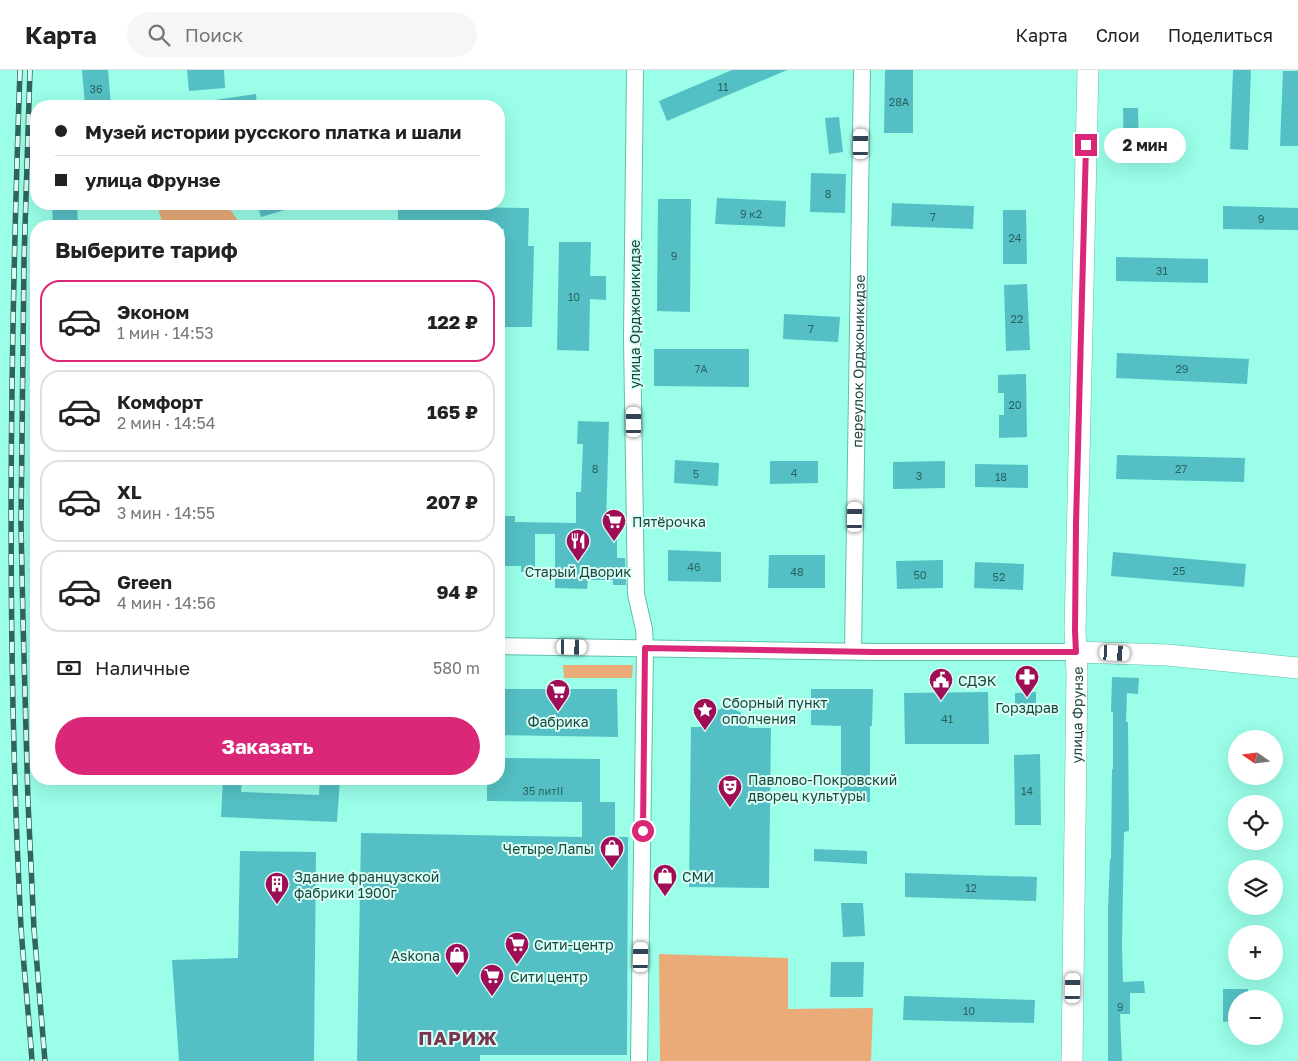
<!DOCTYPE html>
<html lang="ru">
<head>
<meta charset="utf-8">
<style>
	:root { --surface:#fff; --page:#f6f6f6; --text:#222; --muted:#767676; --line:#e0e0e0; --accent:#db2777 }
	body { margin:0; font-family:"Golos Text",sans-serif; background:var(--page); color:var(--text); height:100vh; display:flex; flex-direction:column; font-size:19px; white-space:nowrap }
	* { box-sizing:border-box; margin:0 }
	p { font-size:16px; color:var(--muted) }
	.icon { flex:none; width:28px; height:28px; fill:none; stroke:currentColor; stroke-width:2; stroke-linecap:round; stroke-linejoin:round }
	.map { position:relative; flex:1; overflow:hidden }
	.panel { position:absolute; left:30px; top:150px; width:475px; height:565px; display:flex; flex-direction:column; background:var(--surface); border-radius:20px; box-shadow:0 5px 20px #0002 }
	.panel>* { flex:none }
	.guide { position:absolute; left:30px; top:30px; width:475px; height:110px; border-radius:20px; box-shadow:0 5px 20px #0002; display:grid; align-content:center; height:110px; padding:0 25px; background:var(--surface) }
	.needle { width:32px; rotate:284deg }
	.tools { position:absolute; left:1228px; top:660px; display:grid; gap:10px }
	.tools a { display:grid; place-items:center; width:55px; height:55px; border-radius:50%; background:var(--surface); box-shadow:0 5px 20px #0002; font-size:25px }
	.end { position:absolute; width:22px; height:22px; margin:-11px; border:6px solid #db2777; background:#fff; box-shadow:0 0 0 2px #fff }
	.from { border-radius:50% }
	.bubble { position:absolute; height:35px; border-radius:18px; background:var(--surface); box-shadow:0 5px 20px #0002; font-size:16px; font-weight:700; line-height:35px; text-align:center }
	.car { position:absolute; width:15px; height:30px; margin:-15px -8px; border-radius:6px; box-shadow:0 0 4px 1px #0007; background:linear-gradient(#fff 24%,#345 0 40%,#fff 0 76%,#345 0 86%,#fff 0) }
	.guide b { display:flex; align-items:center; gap:18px; height:48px; font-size:19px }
	.guide b+b { border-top:1px solid var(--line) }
	.guide i { width:12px; height:12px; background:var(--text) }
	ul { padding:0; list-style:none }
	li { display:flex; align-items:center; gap:15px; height:82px; margin:0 10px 8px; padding:0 15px; border:2px solid var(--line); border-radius:20px }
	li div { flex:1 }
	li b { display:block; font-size:19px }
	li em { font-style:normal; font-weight:700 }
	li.active { border-color:var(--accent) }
	li>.icon { width:45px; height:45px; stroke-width:1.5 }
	h2 { padding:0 25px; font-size:22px; line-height:60px }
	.pay { display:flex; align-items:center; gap:12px; height:55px; padding:0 25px; font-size:19px }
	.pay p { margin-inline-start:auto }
	.primary-button { display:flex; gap:10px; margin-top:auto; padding:10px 25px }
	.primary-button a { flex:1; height:58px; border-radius:30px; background:var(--accent); color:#fff; font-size:20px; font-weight:700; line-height:58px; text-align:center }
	header { display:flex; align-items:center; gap:30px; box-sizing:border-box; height:70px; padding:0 25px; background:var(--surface); border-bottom:1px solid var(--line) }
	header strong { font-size:24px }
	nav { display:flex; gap:28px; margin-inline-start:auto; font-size:18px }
	.search { width:350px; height:45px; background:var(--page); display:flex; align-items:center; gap:12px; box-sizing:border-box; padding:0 18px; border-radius:28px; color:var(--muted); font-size:19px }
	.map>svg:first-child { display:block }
	.green { fill:#ebab79 }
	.building { fill:#54c0c5 }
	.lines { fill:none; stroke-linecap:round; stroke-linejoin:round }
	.minor-casing { stroke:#5dc1ae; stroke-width:18 }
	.major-casing { stroke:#5dc1ae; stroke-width:22 }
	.minor { stroke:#fff; stroke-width:16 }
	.major { stroke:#fff; stroke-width:21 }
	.rail-casing { stroke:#31655b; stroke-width:5.5 }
	.rail { stroke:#d9fef5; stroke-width:4; stroke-dasharray:11; stroke-linecap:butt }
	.route { stroke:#db2777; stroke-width:6 }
	.labels { text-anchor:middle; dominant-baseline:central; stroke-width:4; stroke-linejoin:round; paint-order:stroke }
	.number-label { font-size:11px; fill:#296460 }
	.street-label { font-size:14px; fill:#1b463e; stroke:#d9fef5 }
	.poi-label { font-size:14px; fill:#1b463e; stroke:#d9fef5; text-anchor:start }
	.district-label { font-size:19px; font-weight:bold; letter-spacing:1px; fill:#79344e; stroke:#d9fef5 }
</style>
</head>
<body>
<header>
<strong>Карта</strong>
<div class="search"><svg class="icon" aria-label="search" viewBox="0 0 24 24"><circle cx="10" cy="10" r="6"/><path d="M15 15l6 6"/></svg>Поиск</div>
<nav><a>Карта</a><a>Слои</a><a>Поделиться</a></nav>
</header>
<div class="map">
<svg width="1298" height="991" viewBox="0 0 1298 991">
	<rect width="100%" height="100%" fill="#9afee9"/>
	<g class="green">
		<polygon points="157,134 226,134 242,156 163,156"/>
		<polygon points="563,595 633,595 632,608 564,608"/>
		<polygon points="659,884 788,888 788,939 873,938 871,991 660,991"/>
	</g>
	<g class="building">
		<polygon points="82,0 108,0 111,36 85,36"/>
		<polygon points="187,0 224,0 225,18 189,21"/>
		<polygon points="732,0 787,0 667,51 659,31"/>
		<polygon points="885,0 913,0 913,63 884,63"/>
		<polygon points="1233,0 1251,0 1248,80 1230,79"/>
		<polygon points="1283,1 1298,1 1298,76 1280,76"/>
		<polygon points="256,24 257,36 215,36 215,30"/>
		<polygon points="1123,38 1138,38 1139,86 1124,86"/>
		<polygon points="839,47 843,82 829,84 825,48"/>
		<polygon points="811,103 846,104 845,143 810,142"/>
		<polygon points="717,128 786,131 785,157 715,154"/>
		<polygon points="658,129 691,129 690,242 657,241"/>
		<polygon points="892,133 974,136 973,159 891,156"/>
		<polygon points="52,134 77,134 78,156 53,156"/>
		<polygon points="257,134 295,134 295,137 261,147"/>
		<polygon points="1223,136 1298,138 1298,160 1223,159"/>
		<polygon points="465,137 529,138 528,176 534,176 532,257 503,257 504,159 499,159 499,156 398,154 398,138 465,139"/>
		<polygon points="1003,140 1026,140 1027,194 1003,194"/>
		<polygon points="559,172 591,172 590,206 606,206 606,230 590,229 589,281 557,280"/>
		<polygon points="1116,187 1208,189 1208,213 1116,211"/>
		<polygon points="1027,214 1030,280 1006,281 1004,215"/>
		<polygon points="784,244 840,247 838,272 783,269"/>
		<polygon points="654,279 749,279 749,317 654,316"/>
		<polygon points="1117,283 1249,289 1247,314 1116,308"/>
		<polygon points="1026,304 1027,367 999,368 999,345 1004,345 1004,323 998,323 998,305"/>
		<polygon points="578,351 609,352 606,453 617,454 617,488 625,488 626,515 613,515 613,510 588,510 587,519 555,518 555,464 535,464 535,502 521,502 521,496 499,496 499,446 515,446 515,452 576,453 576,422 581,422 583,374 577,374"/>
		<polygon points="1117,385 1245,388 1244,412 1116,409"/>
		<polygon points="675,390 719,393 718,416 674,413"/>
		<polygon points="770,391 818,391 818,413 770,414"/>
		<polygon points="945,391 945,418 893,419 893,392"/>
		<polygon points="975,394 1028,395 1028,418 975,417"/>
		<polygon points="668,480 721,482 721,512 668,511"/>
		<polygon points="1113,482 1246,494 1244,517 1111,506"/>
		<polygon points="769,485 825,485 825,518 768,518"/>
		<polygon points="943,490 943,518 897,519 896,491"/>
		<polygon points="975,492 1024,494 1023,520 974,518"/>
		<polygon points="1112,607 1139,608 1138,624 1127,623 1126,652 1128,652 1129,761 1124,762 1122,875 1123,912 1144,911 1145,923 1130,923 1130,944 1120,944 1122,991 1108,991 1108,839 1110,789 1111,789 1112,699 1113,699 1113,642 1111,642"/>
		<polygon points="499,619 617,619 618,667 499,665"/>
		<polygon points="811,619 873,619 872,656 870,656 870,732 841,732 841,656 811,655"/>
		<polygon points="988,622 989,674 905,674 904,623"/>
		<polygon points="1036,622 1036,635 1015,636 1015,623"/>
		<polygon points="726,636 740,642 749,658 771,658 769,818 689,817 691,657 708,657 715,642"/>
		<polygon points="1040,684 1041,755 1015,755 1014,685"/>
		<polygon points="499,688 600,689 600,732 615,732 615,767 628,767 627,985 480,985 480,991 357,991 361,763 582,767 582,732 487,731 487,709 499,709"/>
		<polygon points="223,709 242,709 241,722 319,725 320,709 340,709 337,752 221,747"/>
		<polygon points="814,779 867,781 867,794 814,791"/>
		<polygon points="240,781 316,782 314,991 179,991 172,890 238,888"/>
		<polygon points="905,803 1037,807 1036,831 905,827"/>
		<polygon points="841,833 863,833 865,866 843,867"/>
		<polygon points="831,892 864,892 863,927 830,927"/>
		<polygon points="1223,919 1248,919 1248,929 1236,929 1236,951 1223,952"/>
		<polygon points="904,926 1035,930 1034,953 903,950"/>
	</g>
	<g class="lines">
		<defs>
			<g id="minor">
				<polyline points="635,0 632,267 636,524 644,559 645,578 639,991"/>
				<polyline points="499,576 873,582 1076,582"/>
				<path id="s1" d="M 853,581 L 862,0"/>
			</g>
			<g id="major">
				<polyline points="1076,582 1167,585 1298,598"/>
				<path id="s2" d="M 1072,991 L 1077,603 L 1075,561 L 1088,0"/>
			</g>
		</defs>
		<use href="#minor" class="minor-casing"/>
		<use href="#major" class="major-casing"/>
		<use href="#minor" class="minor"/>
		<use href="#major" class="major"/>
		<defs>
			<g id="rail">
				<path d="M 20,0 C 10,285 6,572 21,857 C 24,902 29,946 32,991"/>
				<polyline points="30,0 24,190 21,454 23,551 28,732 34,859 45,991"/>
			</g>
		</defs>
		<use href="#rail" class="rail-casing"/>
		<use href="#rail" class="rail"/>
	</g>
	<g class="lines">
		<polyline class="route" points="643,761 645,578 873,582 1076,582 1075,561 1076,454 1086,75"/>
	</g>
	<defs>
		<symbol id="supermarket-pin" viewBox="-11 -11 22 30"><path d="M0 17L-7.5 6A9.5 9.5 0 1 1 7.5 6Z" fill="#9f0d56" stroke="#d9fef5"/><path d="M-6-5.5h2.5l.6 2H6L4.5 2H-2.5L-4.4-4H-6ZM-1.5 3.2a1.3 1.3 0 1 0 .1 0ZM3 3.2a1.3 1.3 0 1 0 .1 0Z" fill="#fff"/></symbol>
		<symbol id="restaurant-pin" viewBox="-11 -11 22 30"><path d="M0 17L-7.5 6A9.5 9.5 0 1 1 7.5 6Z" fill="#9f0d56" stroke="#d9fef5"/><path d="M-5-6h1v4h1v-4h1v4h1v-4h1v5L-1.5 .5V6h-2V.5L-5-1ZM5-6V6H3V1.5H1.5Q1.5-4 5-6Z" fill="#fff"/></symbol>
		<symbol id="pharmacy-pin" viewBox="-11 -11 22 30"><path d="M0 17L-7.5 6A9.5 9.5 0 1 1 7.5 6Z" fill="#9f0d56" stroke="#d9fef5"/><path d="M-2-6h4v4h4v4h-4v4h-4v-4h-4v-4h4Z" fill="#fff"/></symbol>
		<symbol id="civic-pin" viewBox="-11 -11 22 30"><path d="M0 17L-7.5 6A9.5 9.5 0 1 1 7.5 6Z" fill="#9f0d56" stroke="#d9fef5"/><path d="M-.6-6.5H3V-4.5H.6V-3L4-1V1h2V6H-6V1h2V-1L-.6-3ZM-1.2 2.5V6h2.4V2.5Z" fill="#fff"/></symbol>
		<symbol id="sight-pin" viewBox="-11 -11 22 30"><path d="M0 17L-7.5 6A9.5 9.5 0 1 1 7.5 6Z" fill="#9f0d56" stroke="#d9fef5"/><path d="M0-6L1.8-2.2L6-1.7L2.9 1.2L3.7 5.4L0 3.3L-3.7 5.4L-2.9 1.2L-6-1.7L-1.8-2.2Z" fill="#fff"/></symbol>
		<symbol id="theatre-pin" viewBox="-11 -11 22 30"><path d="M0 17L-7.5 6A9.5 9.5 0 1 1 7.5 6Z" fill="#9f0d56" stroke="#d9fef5"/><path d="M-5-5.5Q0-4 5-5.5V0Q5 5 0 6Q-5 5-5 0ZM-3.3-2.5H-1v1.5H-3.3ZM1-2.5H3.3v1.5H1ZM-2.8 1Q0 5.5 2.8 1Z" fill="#fff"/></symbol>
		<symbol id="shop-pin" viewBox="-11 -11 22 30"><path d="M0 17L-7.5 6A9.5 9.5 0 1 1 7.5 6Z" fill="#9f0d56" stroke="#d9fef5"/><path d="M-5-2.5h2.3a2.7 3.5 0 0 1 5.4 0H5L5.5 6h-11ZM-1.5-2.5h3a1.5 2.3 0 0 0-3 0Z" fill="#fff"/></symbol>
		<symbol id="building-pin" viewBox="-11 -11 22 30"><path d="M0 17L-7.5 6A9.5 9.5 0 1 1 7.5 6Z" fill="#9f0d56" stroke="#d9fef5"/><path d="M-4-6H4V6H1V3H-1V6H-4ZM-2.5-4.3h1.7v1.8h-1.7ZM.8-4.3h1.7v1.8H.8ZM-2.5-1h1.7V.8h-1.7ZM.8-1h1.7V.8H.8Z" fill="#fff"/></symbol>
	</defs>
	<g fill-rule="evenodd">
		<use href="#supermarket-pin" x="600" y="437" width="28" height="38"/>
		<use href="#restaurant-pin" x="564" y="457" width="28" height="38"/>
		<use href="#pharmacy-pin" x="1013" y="593" width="28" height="38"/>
		<use href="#civic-pin" x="927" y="596" width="28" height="38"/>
		<use href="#supermarket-pin" x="544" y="607" width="28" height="38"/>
		<use href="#sight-pin" x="691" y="626" width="28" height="38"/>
		<use href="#theatre-pin" x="716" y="703" width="28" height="38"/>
		<use href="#shop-pin" x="598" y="764" width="28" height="38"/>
		<use href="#shop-pin" x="651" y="792" width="28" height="38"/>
		<use href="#building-pin" x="263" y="800" width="28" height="38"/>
		<use href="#supermarket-pin" x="503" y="860" width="28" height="38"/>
		<use href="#shop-pin" x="443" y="871" width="28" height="38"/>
		<use href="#supermarket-pin" x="478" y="892" width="28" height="38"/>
	</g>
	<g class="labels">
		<g class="number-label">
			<text x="723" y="16">11</text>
			<text x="96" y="18">36</text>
			<text x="899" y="31">28А</text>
			<text x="828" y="123">8</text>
			<text x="751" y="143">9 к2</text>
			<text x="933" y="146">7</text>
			<text x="1261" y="148">9</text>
			<text x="1015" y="167">24</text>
			<text x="674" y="185">9</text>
			<text x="1162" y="200">31</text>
			<text x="574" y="226">10</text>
			<text x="1017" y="248">22</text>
			<text x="811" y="258">7</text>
			<text x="701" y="298">7А</text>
			<text x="1182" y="298">29</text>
			<text x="1015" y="334">20</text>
			<text x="595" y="398">8</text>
			<text x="1181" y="398">27</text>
			<text x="794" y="402">4</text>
			<text x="696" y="403">5</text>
			<text x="919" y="405">3</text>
			<text x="1001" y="406">18</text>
			<text x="694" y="496">46</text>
			<text x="1179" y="500">25</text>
			<text x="797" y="501">48</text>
			<text x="920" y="504">50</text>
			<text x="999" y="506">52</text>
			<text x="947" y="648">41</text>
			<text x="543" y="720">35 литII</text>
			<text x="1027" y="720">14</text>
			<text x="971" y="817">12</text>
			<text x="1120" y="936">9</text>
			<text x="969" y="940">10</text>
		</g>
		<g class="street-label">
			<text transform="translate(634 244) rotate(-90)">улица Орджоникидзе</text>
			<text stroke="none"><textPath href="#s1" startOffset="290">переулок Орджоникидзе</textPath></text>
			<text stroke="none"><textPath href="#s2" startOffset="346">улица Фрунзе</textPath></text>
		</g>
		<g class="poi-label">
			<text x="632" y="451">Пятёрочка</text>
			<text x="578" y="501" text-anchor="middle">Старый Дворик</text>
			<text x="958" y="610">СДЭК</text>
			<text x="722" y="632">Сборный пункт<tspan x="722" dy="16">ополчения</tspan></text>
			<text x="1027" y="637" text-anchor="middle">Горздрав</text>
			<text x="558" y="651" text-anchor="middle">Фабрика</text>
			<text x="748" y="709">Павлово-Покровский<tspan x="748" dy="16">дворец культуры</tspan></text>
			<text x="594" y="778" text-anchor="end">Четыре Лапы</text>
			<text x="294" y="806">Здание французской<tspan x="294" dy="16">фабрики 1900г</tspan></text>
			<text x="682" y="806">СМИ</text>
			<text x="534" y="874">Сити-центр</text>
			<text x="440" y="885" text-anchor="end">Askona</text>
			<text x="510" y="906">Сити центр</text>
		</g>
		<g class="district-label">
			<text x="458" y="967">ПАРИЖ</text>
		</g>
	</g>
</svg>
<div class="tools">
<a><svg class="needle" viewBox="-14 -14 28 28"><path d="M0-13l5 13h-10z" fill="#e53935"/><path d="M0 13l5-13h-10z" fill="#767676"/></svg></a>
<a><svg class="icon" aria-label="locate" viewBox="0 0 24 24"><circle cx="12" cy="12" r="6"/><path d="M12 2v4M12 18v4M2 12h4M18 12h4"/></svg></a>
<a><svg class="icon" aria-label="layers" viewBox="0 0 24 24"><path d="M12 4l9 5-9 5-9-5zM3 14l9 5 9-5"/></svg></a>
<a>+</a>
<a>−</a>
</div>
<i class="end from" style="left:643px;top:761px"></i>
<i class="end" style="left:1086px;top:75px"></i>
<div class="bubble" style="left:1104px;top:58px;width:82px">2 мин</div>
<i class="car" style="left:861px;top:74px;rotate:1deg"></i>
<i class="car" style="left:634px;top:352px;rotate:0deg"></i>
<i class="car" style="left:855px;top:447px;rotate:1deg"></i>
<i class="car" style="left:572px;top:577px;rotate:91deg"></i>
<i class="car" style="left:1115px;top:583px;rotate:93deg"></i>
<i class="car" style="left:641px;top:887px;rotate:1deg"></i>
<i class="car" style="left:1073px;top:918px;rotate:1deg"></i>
<div class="guide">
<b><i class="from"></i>Музей истории русского платка и шали</b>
<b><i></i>улица Фрунзе</b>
</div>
<section class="panel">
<h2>Выберите тариф</h2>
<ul>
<li class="active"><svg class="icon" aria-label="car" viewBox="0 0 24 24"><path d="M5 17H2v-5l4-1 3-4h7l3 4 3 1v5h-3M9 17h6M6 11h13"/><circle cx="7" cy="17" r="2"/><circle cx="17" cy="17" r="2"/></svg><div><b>Эконом</b><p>1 мин · 14:53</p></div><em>122 ₽</em></li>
<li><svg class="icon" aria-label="car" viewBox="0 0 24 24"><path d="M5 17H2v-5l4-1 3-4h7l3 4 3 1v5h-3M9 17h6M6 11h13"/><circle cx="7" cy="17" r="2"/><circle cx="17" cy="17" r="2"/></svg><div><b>Комфорт</b><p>2 мин · 14:54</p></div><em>165 ₽</em></li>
<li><svg class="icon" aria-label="car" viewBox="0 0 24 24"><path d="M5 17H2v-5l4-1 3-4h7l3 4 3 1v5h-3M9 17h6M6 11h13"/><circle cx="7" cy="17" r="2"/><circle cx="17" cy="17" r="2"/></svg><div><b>XL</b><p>3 мин · 14:55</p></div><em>207 ₽</em></li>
<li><svg class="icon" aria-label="car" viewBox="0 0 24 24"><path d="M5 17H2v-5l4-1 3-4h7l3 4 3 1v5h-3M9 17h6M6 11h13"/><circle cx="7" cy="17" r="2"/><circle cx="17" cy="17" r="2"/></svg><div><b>Green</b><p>4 мин · 14:56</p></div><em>94 ₽</em></li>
</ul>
<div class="pay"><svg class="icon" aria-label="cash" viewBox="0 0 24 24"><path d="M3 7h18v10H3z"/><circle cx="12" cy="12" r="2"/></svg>Наличные<p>580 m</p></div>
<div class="primary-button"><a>Заказать</a></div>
</section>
</div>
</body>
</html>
